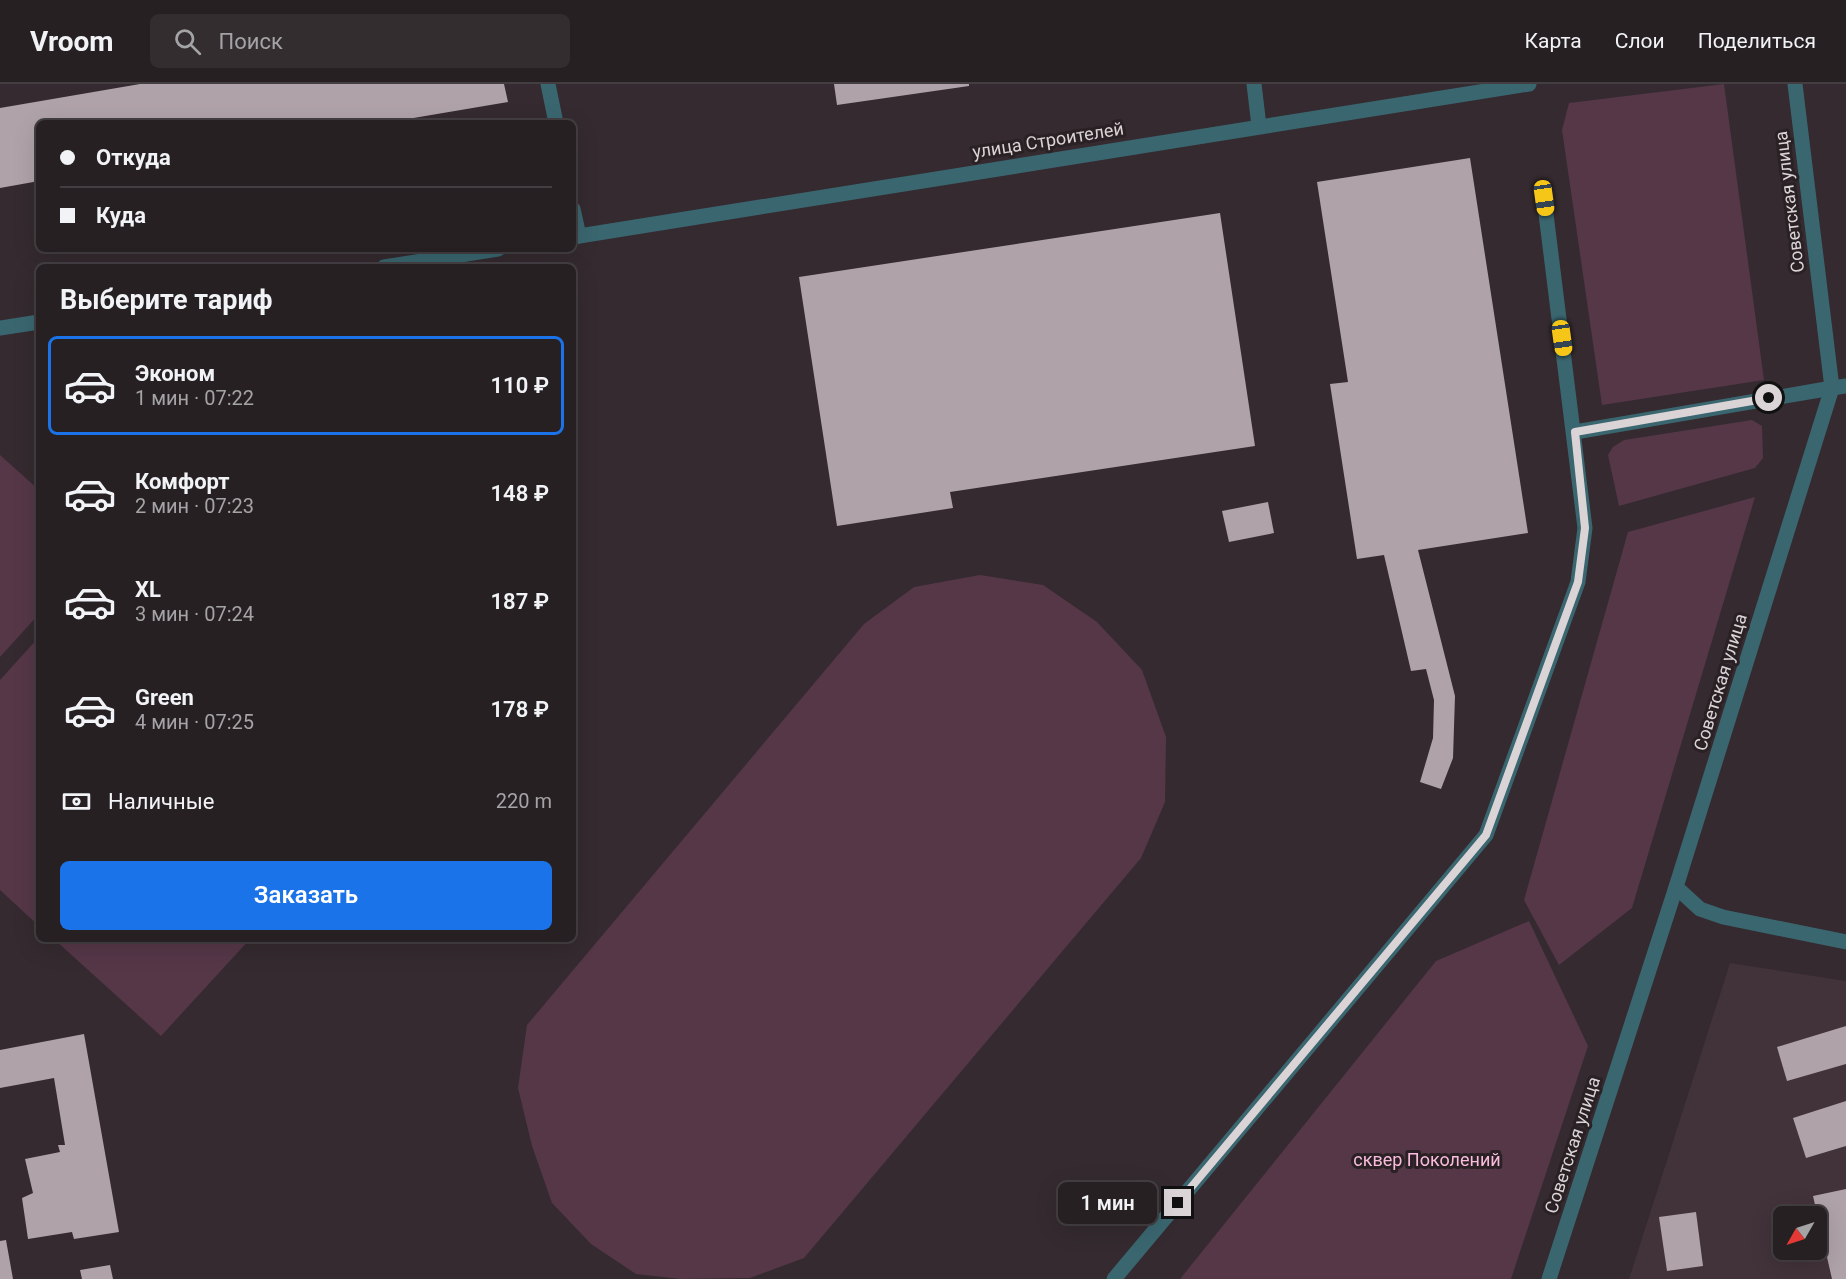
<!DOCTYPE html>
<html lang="ru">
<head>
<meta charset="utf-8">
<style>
	:root { --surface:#272023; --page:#332d30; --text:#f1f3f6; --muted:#a4a3a6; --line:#433e41; --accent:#1a73e8 }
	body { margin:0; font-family:Roboto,sans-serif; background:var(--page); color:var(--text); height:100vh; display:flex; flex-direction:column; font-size:22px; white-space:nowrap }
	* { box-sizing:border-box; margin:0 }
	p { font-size:20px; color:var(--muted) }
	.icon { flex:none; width:33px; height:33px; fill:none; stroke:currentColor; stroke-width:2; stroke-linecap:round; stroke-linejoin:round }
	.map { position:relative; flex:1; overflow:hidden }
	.drawer { position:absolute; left:36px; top:180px; width:540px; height:678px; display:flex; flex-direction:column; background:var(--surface); border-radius:9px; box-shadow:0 6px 24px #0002,0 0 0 2px var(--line) }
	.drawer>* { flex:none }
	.top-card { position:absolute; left:36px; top:36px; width:540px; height:132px; border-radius:9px; box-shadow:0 6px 24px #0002,0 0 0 2px var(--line); display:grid; align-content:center; height:132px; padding:0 24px; background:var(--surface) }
	.needle { width:39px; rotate:231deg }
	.controls { position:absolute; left:1773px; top:1122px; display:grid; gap:12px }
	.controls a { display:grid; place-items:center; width:54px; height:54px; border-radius:9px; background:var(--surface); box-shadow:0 6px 24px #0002,0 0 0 2px var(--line); font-size:30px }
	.end { position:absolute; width:27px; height:27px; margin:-14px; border:8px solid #dbd4d7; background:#111; box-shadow:0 0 0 3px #111 }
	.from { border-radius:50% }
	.bubble { position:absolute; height:42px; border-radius:9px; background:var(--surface); box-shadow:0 6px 24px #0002,0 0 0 2px var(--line); font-size:20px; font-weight:600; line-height:42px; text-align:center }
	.car { position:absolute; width:18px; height:36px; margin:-18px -9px; border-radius:8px; box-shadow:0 0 4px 2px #0007; background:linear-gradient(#f5c518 24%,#345 0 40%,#f5c518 0 76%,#345 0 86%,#f5c518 0) }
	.top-card b { display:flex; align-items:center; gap:21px; height:57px; font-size:22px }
	.top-card b+b { border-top:2px solid var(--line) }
	.top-card i { width:15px; height:15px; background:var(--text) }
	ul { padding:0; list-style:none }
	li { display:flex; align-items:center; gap:18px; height:99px; margin:0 12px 9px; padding:0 12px; border:3px solid transparent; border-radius:9px }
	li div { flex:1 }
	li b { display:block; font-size:22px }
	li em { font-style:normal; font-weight:600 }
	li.current { border-color:var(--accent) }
	li>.icon { width:54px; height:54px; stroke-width:1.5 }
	h2 { padding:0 24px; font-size:27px; line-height:72px }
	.pay { display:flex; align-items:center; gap:15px; height:66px; padding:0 24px; font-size:22px }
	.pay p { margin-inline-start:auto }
	.button { display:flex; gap:12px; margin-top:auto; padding:12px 24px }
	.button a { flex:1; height:69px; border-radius:9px; background:var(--accent); color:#fff; font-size:24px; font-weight:600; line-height:69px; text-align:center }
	header { display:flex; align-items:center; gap:36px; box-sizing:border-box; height:84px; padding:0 30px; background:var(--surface); border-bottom:2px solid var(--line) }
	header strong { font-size:28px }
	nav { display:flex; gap:33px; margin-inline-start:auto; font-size:21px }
	.search { width:420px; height:54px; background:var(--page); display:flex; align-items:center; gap:15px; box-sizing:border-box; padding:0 21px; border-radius:9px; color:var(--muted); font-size:22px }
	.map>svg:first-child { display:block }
	.built { fill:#42323a; fill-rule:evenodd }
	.green { fill:#553748 }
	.building { fill:#afa3a9 }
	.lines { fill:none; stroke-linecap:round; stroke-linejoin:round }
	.service { stroke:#3a6670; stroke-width:15 }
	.minor { stroke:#3a6670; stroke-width:15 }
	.tertiary { stroke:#3a6670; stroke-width:15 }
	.route { stroke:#dbd4d7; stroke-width:8 }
	.labels { text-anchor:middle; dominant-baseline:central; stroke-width:6; stroke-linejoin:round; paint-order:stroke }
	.street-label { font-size:18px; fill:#dbd4d7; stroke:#2a2125 }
	.park-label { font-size:18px; fill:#fabbdd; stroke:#2a2125 }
</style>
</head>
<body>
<header>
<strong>Vroom</strong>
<div class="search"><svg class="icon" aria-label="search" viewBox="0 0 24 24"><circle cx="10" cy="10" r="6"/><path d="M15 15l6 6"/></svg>Поиск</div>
<nav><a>Карта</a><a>Слои</a><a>Поделиться</a></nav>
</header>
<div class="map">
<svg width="1846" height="1195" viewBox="0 0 1846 1195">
	<rect width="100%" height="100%" fill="#342a2f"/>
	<path class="built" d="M 1730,879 L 1846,897 L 1846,1195 L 1629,1195 ZM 1784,1132 L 1816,1132 L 1816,1166 L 1784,1166 Z"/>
	<g class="green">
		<polygon points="1724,0 1764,296 1602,321 1562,46 1569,19"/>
		<polygon points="1752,336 1762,342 1763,374 1755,384 1619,422 1608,371 1613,363 1624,356"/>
		<polygon points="0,371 39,406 39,530 0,573"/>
		<polygon points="1755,413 1632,824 1559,881 1524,816 1628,448"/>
		<polygon points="980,491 1043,501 1097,538 1142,586 1166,653 1165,718 1141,774 804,1174 750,1194 681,1195 636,1190 591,1160 552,1119 532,1062 518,1004 527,941 864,540 914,503"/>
		<polygon points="39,553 39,842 0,806 0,596"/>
		<polygon points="1529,837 1588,962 1511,1195 1180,1195 1436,877"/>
		<polygon points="54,855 250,855 161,952"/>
	</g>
	<g class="building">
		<polygon points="140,0 504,0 508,18 384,39 39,39 39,97 0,104 0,24"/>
		<polygon points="834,0 969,0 969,2 837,21"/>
		<polygon points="1470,74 1528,449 1418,466 1455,612 1453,674 1441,705 1420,698 1433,654 1434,616 1426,585 1411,587 1384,471 1357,475 1330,300 1348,298 1317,98"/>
		<polygon points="1220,129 1255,362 950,408 953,424 837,442 799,193"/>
		<polygon points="1268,418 1274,449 1229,458 1222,427"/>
		<polygon points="1846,942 1846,980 1787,997 1777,963"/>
		<polygon points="84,950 119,1148 74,1155 72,1148 28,1155 22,1114 33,1109 25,1075 60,1068 58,1061 65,1061 54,994 0,1004 0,966"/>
		<polygon points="1846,1017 1846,1062 1806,1074 1793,1034"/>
		<polygon points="1846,1105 1846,1195 1832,1195 1813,1112"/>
		<polygon points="1696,1128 1703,1182 1667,1187 1659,1133"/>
		<polygon points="6,1156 13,1195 0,1195 0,1157"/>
		<polygon points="110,1181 113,1195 82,1195 80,1186"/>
	</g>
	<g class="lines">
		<g class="service">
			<polyline points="548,0 556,39"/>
			<polyline points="573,125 579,152"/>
			<polyline points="1575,348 1832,304"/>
			<polyline points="1114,1195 1486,751 1578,498 1585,444 1544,114"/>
		</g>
		<g class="minor">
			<polyline points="1254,0 1259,42"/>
			<polyline points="1832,304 1846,302"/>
			<polyline points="1676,803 1700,825 1723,833 1846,858"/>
		</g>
		<g class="tertiary">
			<polyline points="573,153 1529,0"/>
			<polyline points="384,183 498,165"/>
			<polyline points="0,244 39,238"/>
			<polyline points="1549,1195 1676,803 1832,304 1795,0"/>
		</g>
	</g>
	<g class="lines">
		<polyline class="route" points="1178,1119 1486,751 1578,498 1585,444 1575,348 1769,314"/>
	</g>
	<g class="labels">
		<g class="street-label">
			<text transform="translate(1048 56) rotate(-9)">улица Строителей</text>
			<text transform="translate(1789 118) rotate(-97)">Советская улица</text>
			<text transform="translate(1720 598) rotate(-73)">Советская улица</text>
			<text transform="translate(1572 1061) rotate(-72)">Советская улица</text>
		</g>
		<g class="park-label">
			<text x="1427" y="1075">сквер Поколений</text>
		</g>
	</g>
</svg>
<div class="controls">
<a><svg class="needle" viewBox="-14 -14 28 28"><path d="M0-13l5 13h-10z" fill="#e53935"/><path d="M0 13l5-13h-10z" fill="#a4a3a6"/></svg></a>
</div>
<i class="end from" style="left:1769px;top:314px"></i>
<i class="end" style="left:1178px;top:1119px"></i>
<div class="bubble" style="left:1058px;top:1098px;width:99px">1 мин</div>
<i class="car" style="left:1544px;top:114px;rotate:172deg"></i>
<i class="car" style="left:1562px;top:254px;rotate:172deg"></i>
<div class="top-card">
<b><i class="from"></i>Откуда</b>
<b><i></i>Куда</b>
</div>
<section class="drawer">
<h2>Выберите тариф</h2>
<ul>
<li class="current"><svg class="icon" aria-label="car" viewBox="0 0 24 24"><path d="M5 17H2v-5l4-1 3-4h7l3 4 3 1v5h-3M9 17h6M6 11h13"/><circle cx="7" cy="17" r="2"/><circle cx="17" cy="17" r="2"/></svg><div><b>Эконом</b><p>1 мин · 07:22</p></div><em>110 ₽</em></li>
<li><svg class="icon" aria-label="car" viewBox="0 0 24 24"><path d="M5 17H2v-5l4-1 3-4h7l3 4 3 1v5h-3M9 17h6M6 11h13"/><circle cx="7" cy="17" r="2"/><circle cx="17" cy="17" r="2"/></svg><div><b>Комфорт</b><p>2 мин · 07:23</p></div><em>148 ₽</em></li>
<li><svg class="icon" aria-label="car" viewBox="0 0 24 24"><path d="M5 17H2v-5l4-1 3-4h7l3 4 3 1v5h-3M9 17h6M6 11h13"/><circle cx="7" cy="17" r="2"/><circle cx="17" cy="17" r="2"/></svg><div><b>XL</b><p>3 мин · 07:24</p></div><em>187 ₽</em></li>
<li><svg class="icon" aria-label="car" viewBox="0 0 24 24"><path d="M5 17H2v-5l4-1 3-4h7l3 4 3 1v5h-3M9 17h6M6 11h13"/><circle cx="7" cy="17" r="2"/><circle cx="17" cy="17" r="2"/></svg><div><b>Green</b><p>4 мин · 07:25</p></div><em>178 ₽</em></li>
</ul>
<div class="pay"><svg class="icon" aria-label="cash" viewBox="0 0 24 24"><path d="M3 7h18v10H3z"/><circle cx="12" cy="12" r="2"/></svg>Наличные<p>220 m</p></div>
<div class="button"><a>Заказать</a></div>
</section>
</div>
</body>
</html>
